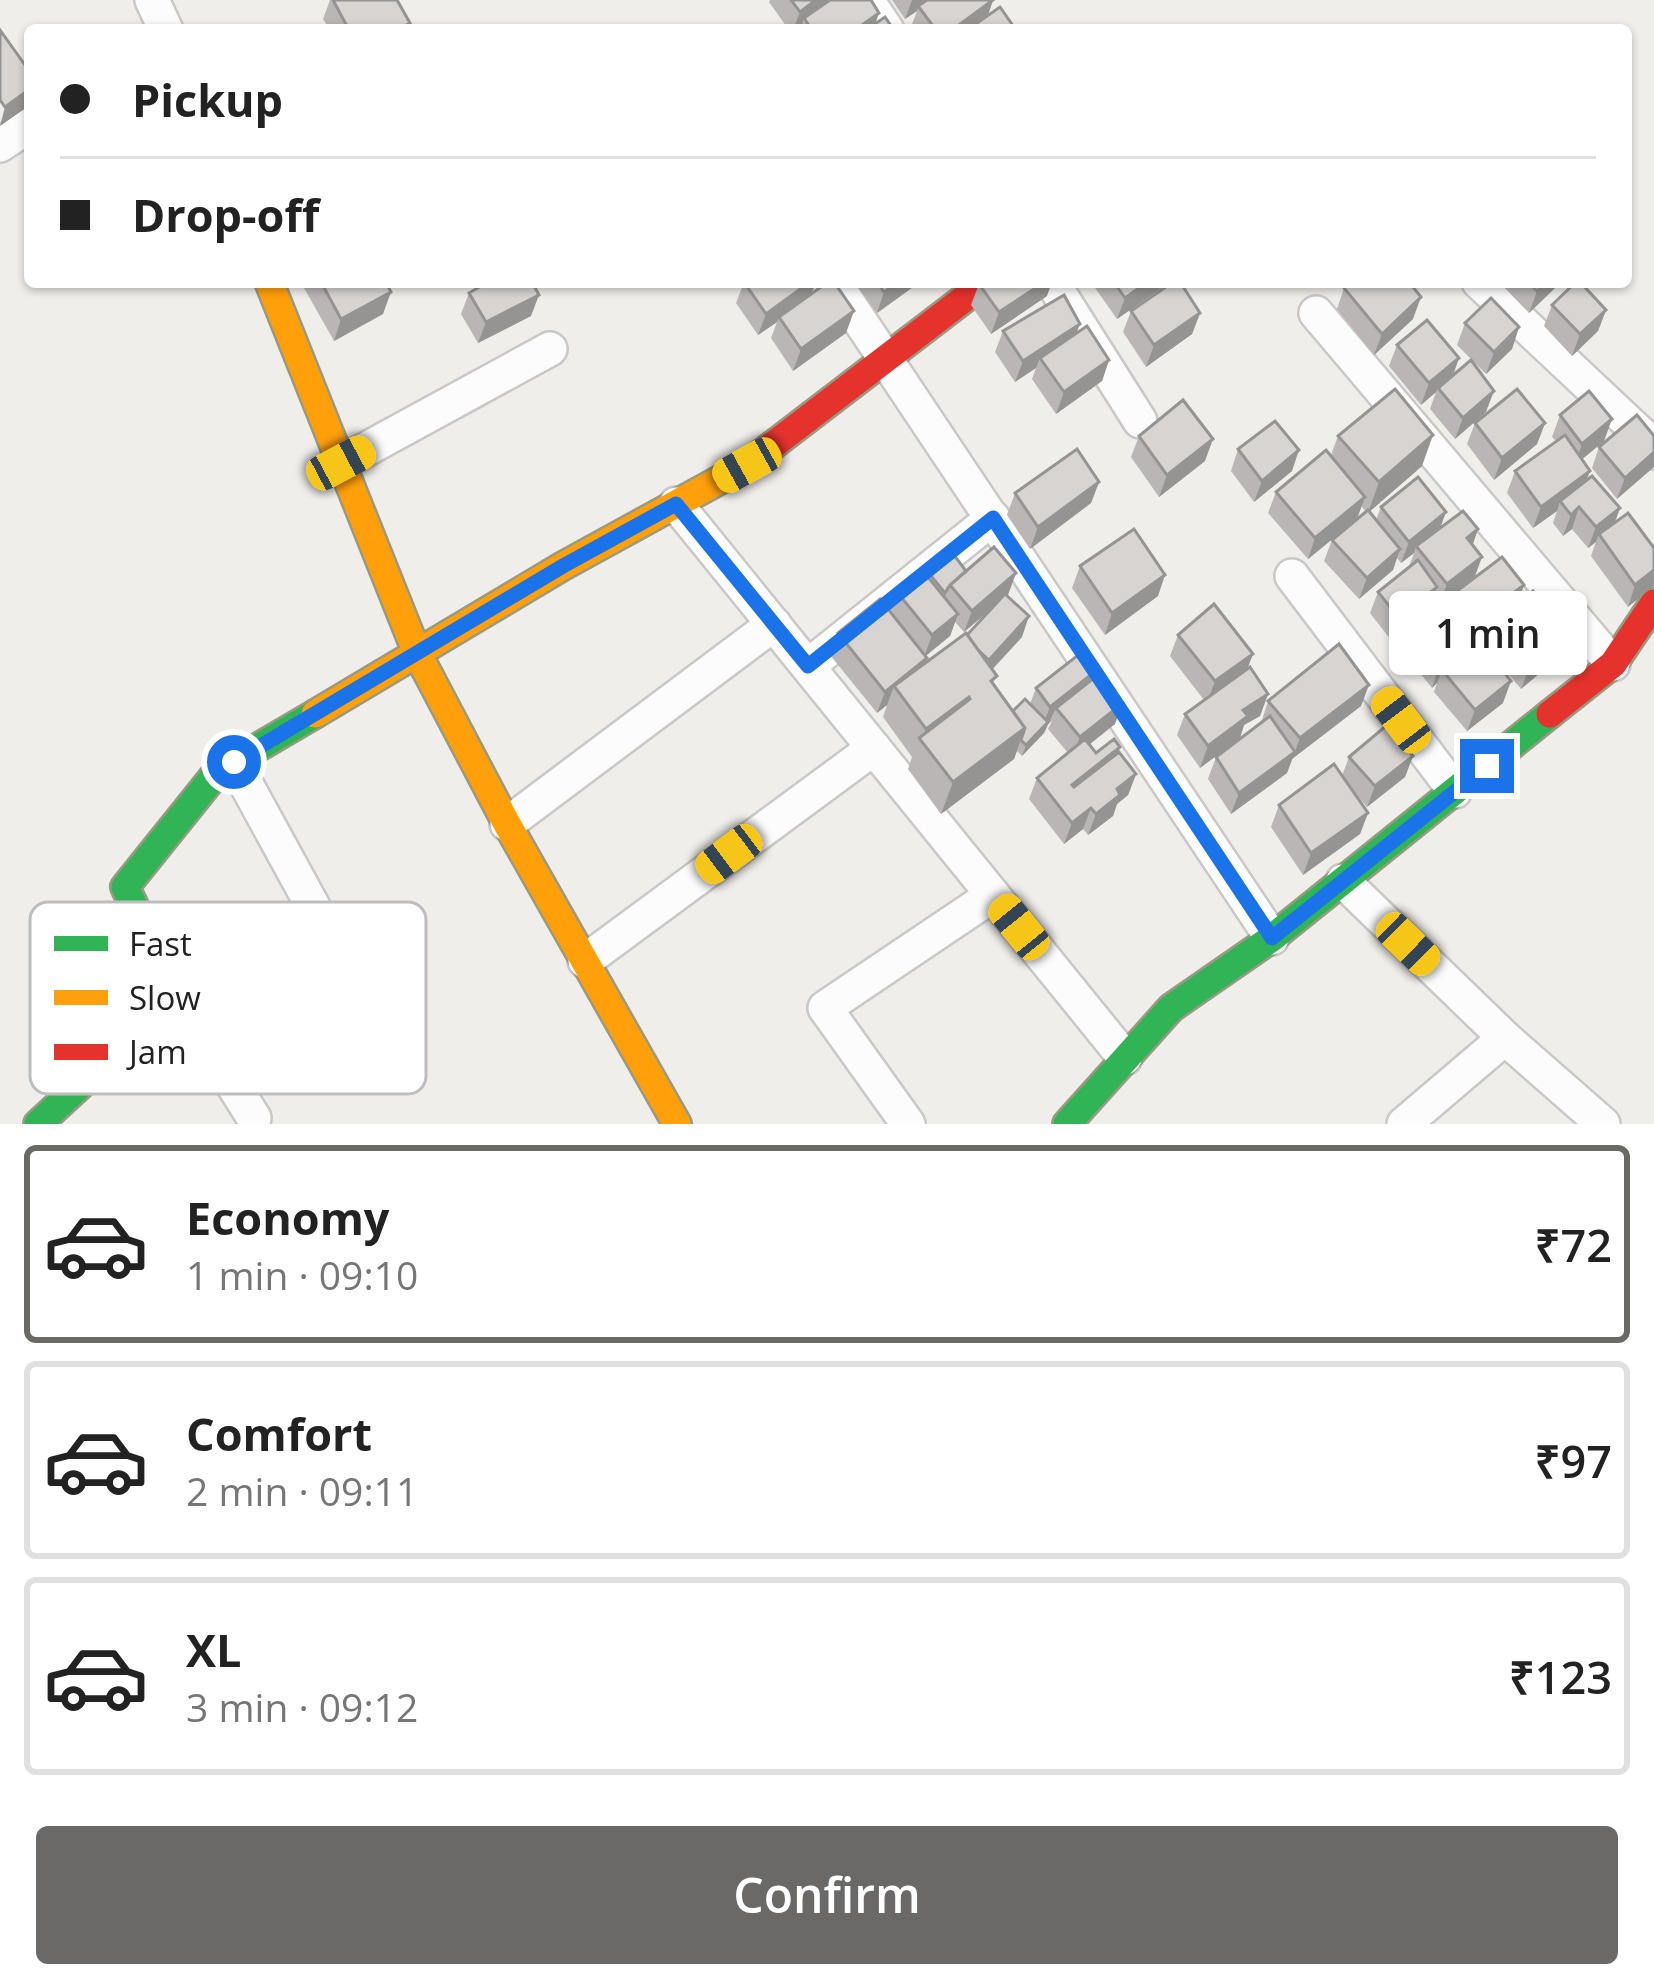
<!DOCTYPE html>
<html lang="en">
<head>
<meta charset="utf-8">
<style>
	:root { --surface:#fff; --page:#f2f2f2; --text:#222; --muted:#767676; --line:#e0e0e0; --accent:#6a6968 }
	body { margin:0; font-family:"Open Sans",sans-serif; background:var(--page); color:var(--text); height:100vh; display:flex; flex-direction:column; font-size:45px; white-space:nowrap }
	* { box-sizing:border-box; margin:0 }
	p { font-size:39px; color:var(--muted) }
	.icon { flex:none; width:66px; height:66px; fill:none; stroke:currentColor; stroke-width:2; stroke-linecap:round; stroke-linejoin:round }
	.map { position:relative; height:1124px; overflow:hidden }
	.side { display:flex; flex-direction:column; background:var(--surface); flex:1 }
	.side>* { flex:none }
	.top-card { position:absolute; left:24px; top:24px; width:1608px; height:264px; border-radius:12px; box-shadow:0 3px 9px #0004; display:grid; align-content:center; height:264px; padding:0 36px; background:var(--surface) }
	.end { position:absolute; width:54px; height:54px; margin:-27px; border:15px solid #1a73e8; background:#fff; box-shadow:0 0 0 6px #fff }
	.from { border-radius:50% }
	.bubble { position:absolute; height:84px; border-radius:12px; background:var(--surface); box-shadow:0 3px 9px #0004; font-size:39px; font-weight:600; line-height:84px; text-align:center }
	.car { position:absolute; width:36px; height:72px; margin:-36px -18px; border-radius:15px; box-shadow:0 0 9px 3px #0007; background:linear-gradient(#f5c518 24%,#345 0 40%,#f5c518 0 76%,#345 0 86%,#f5c518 0) }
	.top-card b { display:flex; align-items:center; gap:42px; height:114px; font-size:45px }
	.top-card b+b { border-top:3px solid var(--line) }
	.top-card i { width:30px; height:30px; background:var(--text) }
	ul { padding:21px 0 0; list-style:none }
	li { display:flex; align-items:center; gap:36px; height:198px; margin:0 24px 18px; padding:0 12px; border:6px solid var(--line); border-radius:12px }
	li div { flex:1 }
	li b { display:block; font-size:45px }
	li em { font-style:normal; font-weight:600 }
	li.current { border-color:var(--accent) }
	li>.icon { width:108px; height:108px; stroke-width:1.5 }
	.button { display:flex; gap:24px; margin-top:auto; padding:24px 36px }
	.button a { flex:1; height:138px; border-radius:12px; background:var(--accent); color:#fff; font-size:48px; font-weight:600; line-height:138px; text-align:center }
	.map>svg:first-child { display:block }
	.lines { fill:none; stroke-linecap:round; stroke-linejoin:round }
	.street-casing { stroke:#c9c8c7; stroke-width:38 }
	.fast-casing { stroke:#999a82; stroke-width:32 }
	.slow-casing { stroke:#999a82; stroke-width:32 }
	.jam-casing { stroke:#999a82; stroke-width:32 }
	.street { stroke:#fdfcfc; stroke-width:33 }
	.fast { stroke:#30b455; stroke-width:27 }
	.slow { stroke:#ff9f0a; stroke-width:27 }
	.jam { stroke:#e5322d; stroke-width:27 }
	.wall { fill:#b9b6b5; fill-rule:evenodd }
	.shaded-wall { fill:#969493 }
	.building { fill:#d7d4d2; stroke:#969493; stroke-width:3 }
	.route { stroke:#1a73e8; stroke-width:15 }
	.key { fill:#fff; stroke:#bdbdbd; stroke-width:3 }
	.key-label { font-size:33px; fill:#222 }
</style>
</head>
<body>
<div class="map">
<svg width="1654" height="1124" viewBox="0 0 1654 1124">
	<rect width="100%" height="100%" fill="#f0eeeb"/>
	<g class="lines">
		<defs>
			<g id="street">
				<polyline points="152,0 166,30"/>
				<polyline points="867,0 887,30"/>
				<polyline points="0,145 30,125"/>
				<polyline points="834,282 1272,938"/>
				<polyline points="1052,282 1140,421"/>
				<polyline points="1479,282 1643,436 1654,452"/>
				<polyline points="1316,313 1613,664"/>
				<polyline points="341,463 550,349"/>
				<polyline points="676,504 1125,1058"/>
				<polyline points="1292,576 1455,791"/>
				<polyline points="808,666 993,518"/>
				<polyline points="234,762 404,1073"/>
				<polyline points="507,824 774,624"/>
				<polyline points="1343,881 1505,1038 1603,1124"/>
				<polyline points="585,961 874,748"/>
				<polyline points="177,996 254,1118"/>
				<polyline points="908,1124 825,1008 993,895"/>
				<polyline points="1404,1124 1505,1038"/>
			</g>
			<g id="fast">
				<polyline points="38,1124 177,996 125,887 218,771 315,714"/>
				<polyline points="1067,1124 1171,1008 1272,938 1550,714"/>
			</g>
			<g id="slow">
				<polyline points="269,282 417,653 507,824 677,1124"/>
				<polyline points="315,714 563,566 727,476"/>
			</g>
			<g id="jam">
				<polyline points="727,476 747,465 986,282"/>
				<polyline points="1550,714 1613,664 1654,603"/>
			</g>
		</defs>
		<use href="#street" class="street-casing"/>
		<use href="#fast" class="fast-casing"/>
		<use href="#slow" class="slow-casing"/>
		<use href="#jam" class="jam-casing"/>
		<use href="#street" class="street"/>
		<use href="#fast" class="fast"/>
		<use href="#slow" class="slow"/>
		<use href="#jam" class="jam"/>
	</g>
	<g class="wall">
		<polygon points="330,0 397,0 407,30 330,30 323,19"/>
		<polygon points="770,0 871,0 879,13 875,24 894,30 800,30 801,27 797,30 789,30 769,2"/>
		<polygon points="892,0 993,0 988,15 1016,30 913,30 911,27 917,11 905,19"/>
		<polygon points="306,282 386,282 383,314 334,341 304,288"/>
		<polygon points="744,282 816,282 812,294 846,333 793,371 771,338 777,322 758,335 736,303"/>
		<polygon points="854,282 920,282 877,313"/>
		<polygon points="1094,282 1164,282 1163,287 1117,319 1093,285"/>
		<polygon points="1501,282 1557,282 1555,288 1529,313 1501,284"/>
		<polygon points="979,284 1047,296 991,334 971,305"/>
		<polygon points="1344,288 1413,319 1374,355 1337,309"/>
		<polygon points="469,293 531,316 478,343 461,314"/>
		<polygon points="1552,305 1606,310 1598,331 1572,356 1544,326"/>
		<polygon points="1131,311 1200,313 1192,334 1146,367 1123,332"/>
		<polygon points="1465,323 1519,327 1512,349 1486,374 1457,345"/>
		<polygon points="1003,331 1076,333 1109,360 1102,381 1056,414 1032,379 1036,368 1015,382 995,352"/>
		<polygon points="1397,345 1459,358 1453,376 1486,412 1455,439 1430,409 1436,392 1421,405 1389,366"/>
		<polygon points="1560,415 1604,441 1582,459 1587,480 1620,508 1615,523 1654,548 1628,607 1591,556 1596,542 1588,548 1572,529 1563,536 1553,523 1557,511 1533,528 1507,493 1515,471 1556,441 1552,437"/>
		<polygon points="1475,423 1545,423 1537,444 1494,480 1467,444"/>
		<polygon points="1139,436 1205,461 1159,497 1131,457"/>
		<polygon points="1338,436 1422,466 1369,512 1376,520 1381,507 1446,512 1440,529 1478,529 1472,545 1475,578 1524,585 1517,604 1568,635 1560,656 1521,689 1485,646 1492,625 1498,620 1472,639 1469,648 1503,703 1467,731 1434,692 1437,683 1432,688 1398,646 1404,630 1391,640 1370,613 1378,592 1409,567 1414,553 1401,563 1397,558 1393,570 1359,599 1324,561 1332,540 1366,512 1361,506 1357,519 1308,559 1268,513 1276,492 1331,455"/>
		<polygon points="1654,436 1617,499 1592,468 1599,447"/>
		<polygon points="1238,449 1292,471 1254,502 1231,471"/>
		<polygon points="1099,482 1091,503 1030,549 1007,515 1015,493"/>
		<polygon points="1080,566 1158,596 1105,635 1072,588"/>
		<path d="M 927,571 L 1016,573 L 1007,595 L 1022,637 L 992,670 L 994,685 L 1013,711 L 1030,704 L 1036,688 L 1097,670 L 1094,678 L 1115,724 L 1089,745 L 1096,753 L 1120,747 L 1118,753 L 1136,774 L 1128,795 L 1117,804 L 1113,816 L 1088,835 L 1083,829 L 1064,844 L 1029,799 L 1037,778 L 1068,753 L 1048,729 L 1052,721 L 1048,724 L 1044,733 L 1022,756 L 1017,751 L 1014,759 L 941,814 L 908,769 L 912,757 L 883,717 L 887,705 L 877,713 L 830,655 L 838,633 L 890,611 L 897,592 L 925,575 ZM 991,609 L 967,635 L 925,663 L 927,658 L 926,656 L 950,636 L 955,622 L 964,632 Z"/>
		<polygon points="1178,635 1268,694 1260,716 1244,725 1240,738 1200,768 1177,735 1185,714 1204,700 1170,656"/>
		<polygon points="1268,701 1361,706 1292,759 1287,773 1231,814 1208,779 1216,757 1261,723"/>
		<polygon points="1413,756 1405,777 1367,807 1354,792 1368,813 1360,834 1303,875 1271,827 1279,805 1342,776 1349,757"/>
	</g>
	<g class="shaded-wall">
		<polygon points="816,0 838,0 804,18 801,27 793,30 800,12"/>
		<polygon points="912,0 931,0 918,6 917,11 905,19"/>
		<polygon points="993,0 986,21 974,30 952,30"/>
		<polygon points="879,13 873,30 855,30"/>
		<polygon points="30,89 30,105 0,126 5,107"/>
		<polygon points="810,282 816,282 810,297 779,317 777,322 758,335 766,314"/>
		<polygon points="898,282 920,282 877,313 884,292"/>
		<polygon points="1045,282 1052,282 1047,296 991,334 999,312"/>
		<polygon points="1147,282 1164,282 1163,287 1117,319 1125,298"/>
		<polygon points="1547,282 1557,282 1555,288 1529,313 1537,291"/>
		<polygon points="391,292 383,314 334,341 341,319"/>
		<polygon points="539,295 531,316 478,343 486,322"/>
		<polygon points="1421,297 1413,319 1374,355 1382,334"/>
		<polygon points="1606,310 1598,331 1572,356 1580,334"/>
		<polygon points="854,311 846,333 793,371 801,349"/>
		<polygon points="1200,313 1192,334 1146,367 1154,345"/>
		<polygon points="1080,324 1072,345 1040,358 1036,368 1015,382 1023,361"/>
		<polygon points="1519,327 1512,349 1486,374 1494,352"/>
		<polygon points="1459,358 1451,380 1438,388 1436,392 1421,405 1429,383"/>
		<polygon points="1109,360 1102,381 1056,414 1064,392"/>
		<polygon points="1494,391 1486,412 1455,439 1463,418"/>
		<polygon points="1612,419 1604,441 1574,466 1582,444"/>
		<polygon points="1545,423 1537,444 1494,480 1502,458"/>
		<polygon points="1433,435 1422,466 1368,513 1379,482"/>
		<polygon points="1213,439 1205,461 1159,497 1167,475"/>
		<polygon points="1299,450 1292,471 1254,502 1262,481"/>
		<polygon points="1654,452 1654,467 1617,499 1625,478"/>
		<polygon points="1590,471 1582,493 1560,501 1557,511 1533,528 1541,507"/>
		<polygon points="1099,482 1091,503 1030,549 1038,527"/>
		<polygon points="1365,497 1357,519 1308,559 1315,538"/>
		<polygon points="1579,507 1572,529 1563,536 1571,515"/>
		<polygon points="1620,508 1612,529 1599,534 1596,542 1588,548 1596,527"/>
		<polygon points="1446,512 1438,533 1416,546 1414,553 1401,563 1409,542"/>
		<polygon points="1478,529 1471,550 1467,538"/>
		<polygon points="1400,549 1393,570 1359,599 1367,578"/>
		<polygon points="1482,557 1474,579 1439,605 1447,584"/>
		<polygon points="1654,570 1654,586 1628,607 1635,585"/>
		<polygon points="1016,573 1008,595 964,632 972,611"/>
		<polygon points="1165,575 1158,596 1105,635 1112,613"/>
		<polygon points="1524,585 1516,607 1464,646 1472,624"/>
		<polygon points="1437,587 1429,608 1406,625 1404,630 1391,640 1399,618"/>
		<polygon points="958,614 950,636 924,657 932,635"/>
		<polygon points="1029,616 1022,637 981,681 989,660"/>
		<polygon points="1568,635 1560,656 1521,689 1529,668"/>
		<polygon points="1472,640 1464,661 1442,670 1437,683 1432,688 1439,666"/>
		<polygon points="1253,654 1245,675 1207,703 1215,681"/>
		<polygon points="927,658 919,679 894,686 887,705 877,713 885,692"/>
		<polygon points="1097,670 1089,692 1056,708 1044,733 1022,756 1026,745 1042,728 1050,707"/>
		<polygon points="1511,681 1503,703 1467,731 1475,710"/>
		<polygon points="1369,685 1361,706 1292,759 1300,738"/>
		<polygon points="1268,694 1260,716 1244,725 1240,738 1200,768 1208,746 1243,710"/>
		<polygon points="969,697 957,729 922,741 926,729"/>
		<polygon points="1123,703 1115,724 1072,758 1080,737"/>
		<polygon points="1025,728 1014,759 941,814 953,782"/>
		<polygon points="1120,747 1112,769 1064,807 1072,785"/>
		<polygon points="1295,752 1287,773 1231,814 1239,793"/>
		<polygon points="1413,756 1405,777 1367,807 1375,786"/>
		<polygon points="1136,774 1128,795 1117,804 1113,816 1088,835 1096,814 1117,789"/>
		<polygon points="1091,808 1083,829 1064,844 1072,823"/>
		<polygon points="1368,813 1360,834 1303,875 1311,853"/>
	</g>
	<g class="building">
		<polygon points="333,0 397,0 410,23 397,30 349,30"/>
		<polygon points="791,0 816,0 800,12"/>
		<polygon points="830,0 871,0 879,13 855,30 812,30 804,18"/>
		<polygon points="927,0 993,0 952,30 936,30 918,6"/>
		<polygon points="1000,7 1016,30 967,30"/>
		<polygon points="885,17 894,30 866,30"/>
		<polygon points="0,30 30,72 30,89 5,107 0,100"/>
		<polygon points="321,282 386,282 391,292 341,319"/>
		<polygon points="488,282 532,282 539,295 486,322 469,293"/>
		<polygon points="744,282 810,282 766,314"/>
		<polygon points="828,282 834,282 854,311 801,349 779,317"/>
		<polygon points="877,282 898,282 884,292"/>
		<polygon points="981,282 1045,282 999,312 979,284"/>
		<polygon points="1114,282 1147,282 1125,298"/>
		<polygon points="1173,282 1180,282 1200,313 1154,345 1131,311"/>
		<polygon points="1351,282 1409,282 1421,297 1382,334 1344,288"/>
		<polygon points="1528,282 1547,282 1537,291"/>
		<polygon points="1576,282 1580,282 1606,310 1580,334 1552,305"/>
		<polygon points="1064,295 1080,324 1023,361 1003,331"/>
		<polygon points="1491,298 1519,327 1494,352 1465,323"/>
		<polygon points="1427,320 1459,358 1429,383 1397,345"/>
		<polygon points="1087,326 1109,360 1064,392 1040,358"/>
		<polygon points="1471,360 1494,391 1463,418 1438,388"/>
		<polygon points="1395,389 1433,435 1379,482 1338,436"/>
		<polygon points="1517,389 1545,423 1502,458 1475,423"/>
		<polygon points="1589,391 1612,419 1582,444 1560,415"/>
		<polygon points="1183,400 1213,439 1167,475 1139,436"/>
		<polygon points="1637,415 1654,436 1654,452 1625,478 1599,447"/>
		<polygon points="1275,421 1299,450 1262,481 1238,449"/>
		<polygon points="1565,435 1590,471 1541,507 1515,471"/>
		<polygon points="1077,449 1099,482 1038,527 1015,493"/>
		<polygon points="1326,450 1365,497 1315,538 1276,492"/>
		<polygon points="1592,476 1620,508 1596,527 1579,507 1571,515 1560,501"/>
		<polygon points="1418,477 1446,512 1409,542 1381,507"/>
		<polygon points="1368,510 1400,549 1367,578 1332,540"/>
		<polygon points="1463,511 1478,529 1467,538 1482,557 1447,584 1416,546"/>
		<polygon points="1628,513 1654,548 1654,570 1635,585 1599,534"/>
		<polygon points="1134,529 1165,575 1112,613 1080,566"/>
		<polygon points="994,547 1016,573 972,611 950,585"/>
		<polygon points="951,551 966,571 950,585 945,593 927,571"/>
		<polygon points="1502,557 1524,585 1472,624 1449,597"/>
		<polygon points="1418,560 1437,587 1399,618 1378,592"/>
		<polygon points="923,571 958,614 932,635 897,592"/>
		<polygon points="1533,591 1568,635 1529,668 1492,625"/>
		<polygon points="1005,594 1029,616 989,660 977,649 967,635"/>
		<polygon points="1439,598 1472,640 1439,666 1406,625"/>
		<polygon points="880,599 927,658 885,692 838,633"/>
		<polygon points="1214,604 1253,654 1215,681 1178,635"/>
		<polygon points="966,633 997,676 991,681 1025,728 953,782 919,738 970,699 969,697 926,729 894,686"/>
		<polygon points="1478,640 1511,681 1475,710 1442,670"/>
		<polygon points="1339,644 1369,685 1300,738 1268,701"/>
		<polygon points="1082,652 1097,670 1050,707 1036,688"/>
		<polygon points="1250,667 1268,694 1243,710 1248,716 1208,746 1185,714"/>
		<polygon points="1099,674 1123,703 1080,737 1056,708"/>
		<polygon points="1025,699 1048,722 1026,745 1021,740 1025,728 1013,711"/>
		<polygon points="1270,716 1295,752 1239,793 1216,757"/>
		<polygon points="1387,725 1413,756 1375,786 1349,757"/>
		<polygon points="1085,739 1096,753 1114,739 1120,747 1072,785 1074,787 1119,752 1136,774 1117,789 1120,795 1096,814 1091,808 1072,823 1037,778"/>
		<polygon points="1334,764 1368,813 1311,853 1279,805"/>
	</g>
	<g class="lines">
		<polyline class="route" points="234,762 563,566 676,504 808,666 993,518 1272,938 1487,766"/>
	</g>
	<rect x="30" y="902" width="396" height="192" rx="18" class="key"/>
	<rect x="54" y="936" width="54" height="15" fill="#30b455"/>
	<rect x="54" y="990" width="54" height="15" fill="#ff9f0a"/>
	<rect x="54" y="1044" width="54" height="16" fill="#e5322d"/>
	<g class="key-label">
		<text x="129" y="956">Fast</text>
		<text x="129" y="1010">Slow</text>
		<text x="129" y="1064">Jam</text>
	</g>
</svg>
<i class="end from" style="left:234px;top:762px"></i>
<i class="end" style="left:1487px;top:766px"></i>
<div class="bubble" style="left:1389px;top:591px;width:198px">1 min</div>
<i class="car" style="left:341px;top:463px;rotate:62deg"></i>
<i class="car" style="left:747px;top:465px;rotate:241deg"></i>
<i class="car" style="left:1401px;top:720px;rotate:323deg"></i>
<i class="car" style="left:729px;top:854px;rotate:233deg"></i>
<i class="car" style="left:1019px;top:927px;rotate:321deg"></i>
<i class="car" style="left:1408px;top:944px;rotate:134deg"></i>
<div class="top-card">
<b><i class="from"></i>Pickup</b>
<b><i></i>Drop-off</b>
</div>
</div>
<section class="side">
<ul>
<li class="current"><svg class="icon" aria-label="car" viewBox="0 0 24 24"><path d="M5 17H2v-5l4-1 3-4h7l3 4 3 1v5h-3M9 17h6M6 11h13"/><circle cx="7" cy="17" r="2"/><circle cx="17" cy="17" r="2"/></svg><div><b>Economy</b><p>1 min · 09:10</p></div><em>₹72</em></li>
<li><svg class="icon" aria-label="car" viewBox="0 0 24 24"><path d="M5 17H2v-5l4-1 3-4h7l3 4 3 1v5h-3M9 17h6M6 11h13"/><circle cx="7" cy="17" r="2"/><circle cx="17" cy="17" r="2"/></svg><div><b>Comfort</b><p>2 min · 09:11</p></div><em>₹97</em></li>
<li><svg class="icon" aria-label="car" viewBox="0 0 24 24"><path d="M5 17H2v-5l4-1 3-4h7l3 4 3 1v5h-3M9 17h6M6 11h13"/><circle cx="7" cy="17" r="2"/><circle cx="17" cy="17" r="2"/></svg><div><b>XL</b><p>3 min · 09:12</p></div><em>₹123</em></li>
</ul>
<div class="button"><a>Confirm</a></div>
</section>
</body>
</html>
